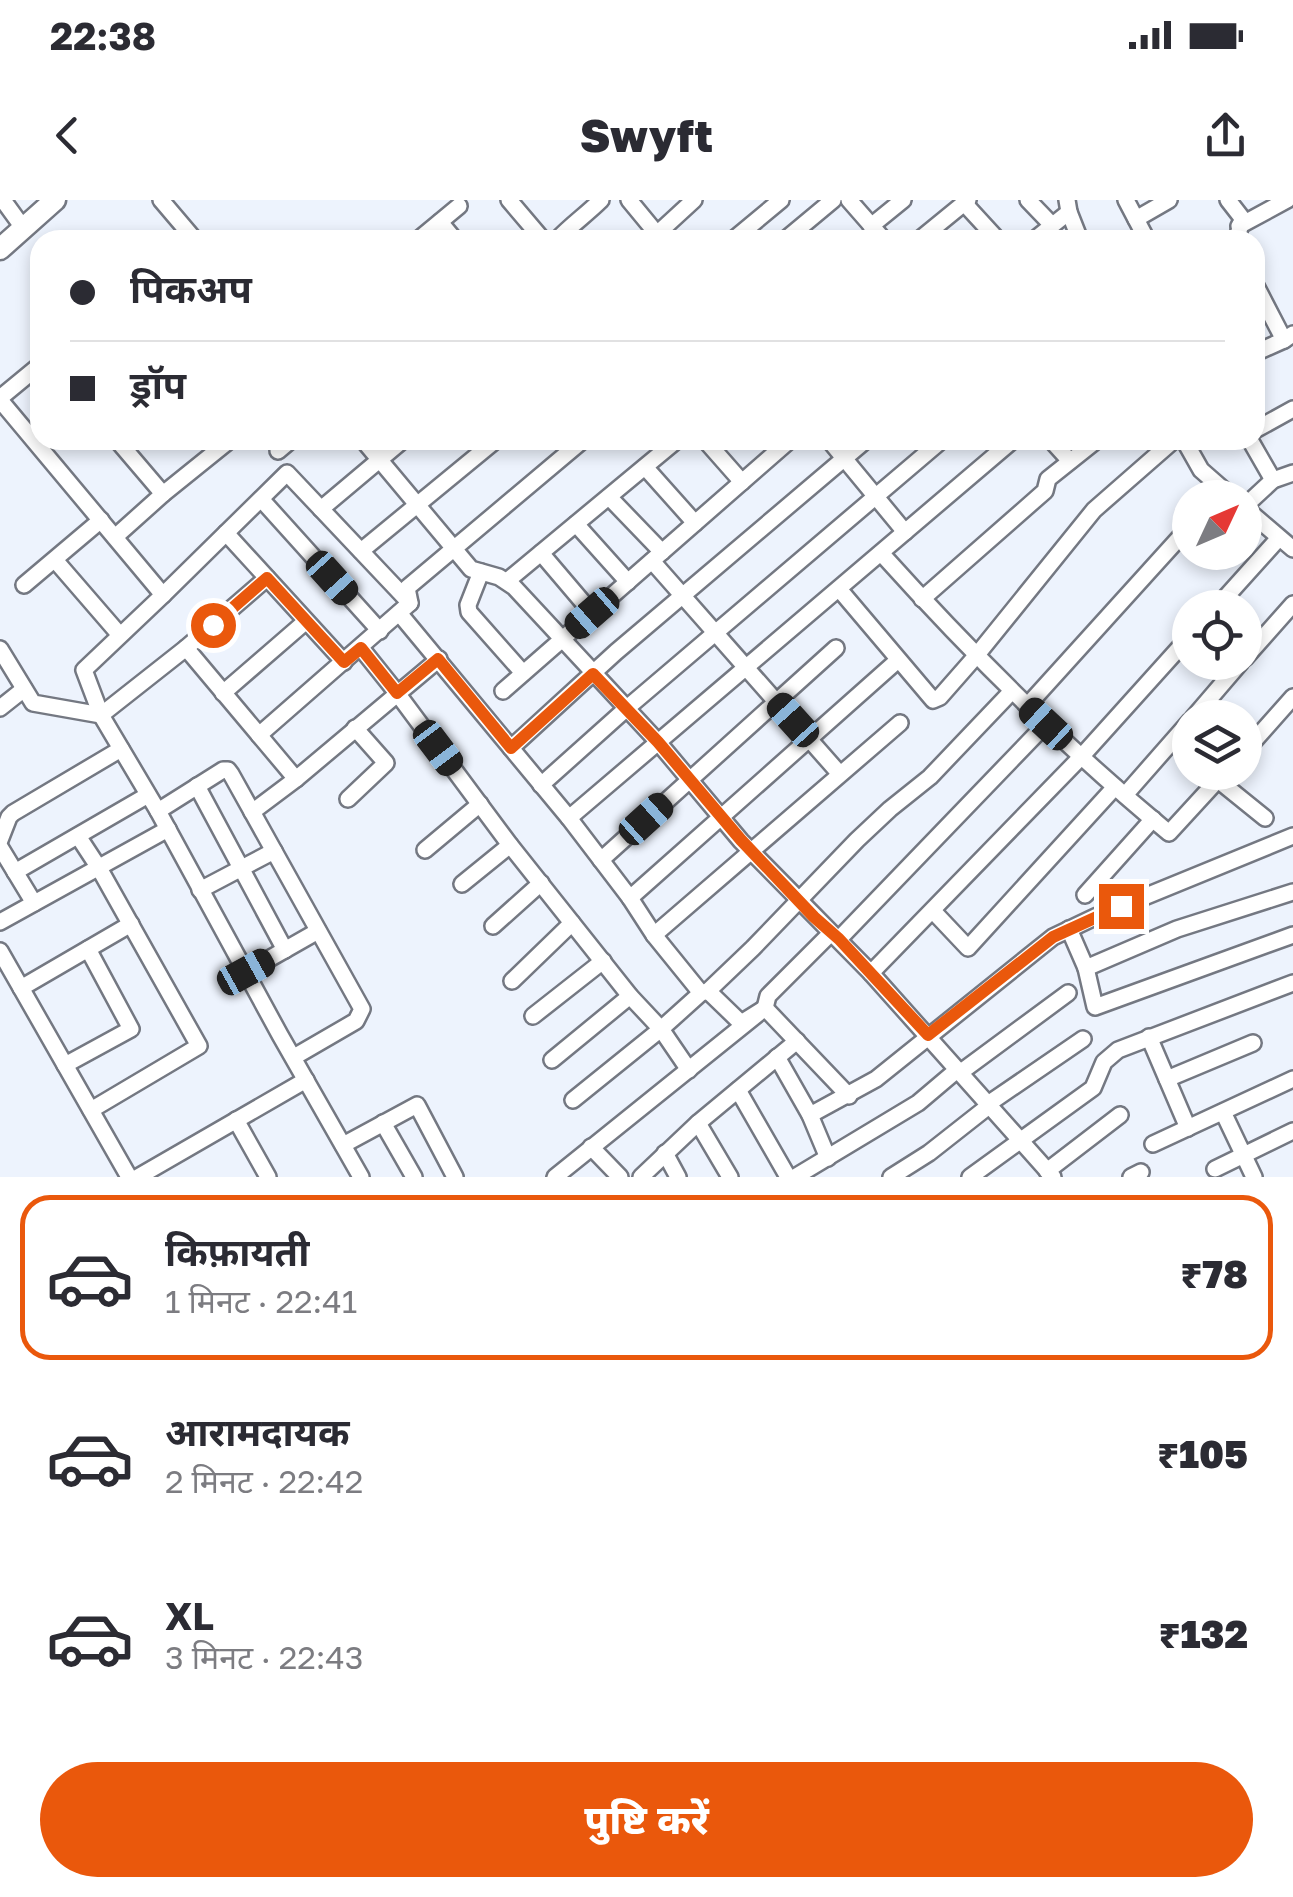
<!DOCTYPE html>
<html lang="hi">
<head>
<meta charset="utf-8">
<style>
	:root { --surface:#fff; --page:#f7f7f7; --text:#2b2b33; --muted:#7c7c81; --line:#e1e1e2; --accent:#ea580c }
	body { margin:0; font-family:"Golos Text","Noto Sans Devanagari",sans-serif; background:var(--page); color:var(--text); height:100vh; display:flex; flex-direction:column; font-size:38px; white-space:nowrap }
	* { box-sizing:border-box; margin:0 }
	p { font-size:32px; color:var(--muted) }
	.icon { flex:none; width:55px; height:55px; fill:none; stroke:currentColor; stroke-width:2; stroke-linecap:round; stroke-linejoin:round }
	.map { position:relative; height:977px; overflow:hidden }
	.sheet { display:flex; flex-direction:column; background:var(--surface); flex:1 }
	.sheet>* { flex:none }
	.hud { position:absolute; left:30px; top:30px; width:1235px; height:220px; border-radius:30px; box-shadow:0 5px 15px #0003; display:grid; align-content:center; height:220px; padding:0 40px; background:var(--surface) }
	.needle { width:65px; rotate:46deg }
	.controls { position:absolute; left:1172px; top:280px; display:grid; gap:20px }
	.controls a { display:grid; place-items:center; width:90px; height:90px; border-radius:50%; background:var(--surface); box-shadow:0 5px 15px #0003; font-size:50px }
	.end { position:absolute; width:45px; height:45px; margin:-22px; border:12px solid #ea580c; background:#fff; box-shadow:0 0 0 5px #fff }
	.from { border-radius:50% }
	.car { position:absolute; width:30px; height:60px; margin:-30px -15px; border-radius:12px; box-shadow:0 0 8px 2px #0007; background:linear-gradient(#222 24%,#8ab4d8 0 40%,#222 0 76%,#8ab4d8 0 86%,#222 0) }
	.hud b { display:flex; align-items:center; gap:35px; height:95px; font-size:38px }
	.hud b+b { border-top:2px solid var(--line) }
	.hud i { width:25px; height:25px; background:var(--text) }
	ul { padding:18px 0 0; list-style:none }
	li { display:flex; align-items:center; gap:30px; height:165px; margin:0 20px 15px; padding:0 20px; border:5px solid transparent; border-radius:30px }
	li div { flex:1 }
	li b { display:block; font-size:38px }
	li em { font-style:normal; font-weight:800 }
	li.on { border-color:var(--accent) }
	li>.icon { width:90px; height:90px; stroke-width:1.5 }
	.cta { display:flex; gap:20px; margin-top:auto; padding:20px 40px }
	.cta a { flex:1; height:115px; border-radius:60px; background:var(--accent); color:#fff; font-size:40px; font-weight:800; line-height:115px; text-align:center }
	.status { display:flex; justify-content:space-between; align-items:center; height:70px; padding:0 50px; background:var(--surface); direction:ltr }
	.status svg { height:28px; fill:currentColor }
	header { display:flex; justify-content:space-between; align-items:center; height:130px; padding:0 40px; background:var(--surface); font-size:45px; font-weight:800 }
	.map>svg:first-child { display:block }
	.lines { fill:none; stroke-linecap:round; stroke-linejoin:round }
	.minor-casing { stroke:#747882; stroke-width:20 }
	.major-casing { stroke:#747882; stroke-width:25 }
	.minor { stroke:#fff; stroke-width:15 }
	.major { stroke:#fff; stroke-width:20 }
	.route { stroke:#ea580c; stroke-width:12 }
</style>
</head>
<body>
<div class="status"><b>22:38</b><svg viewBox="0 0 49 12"><path d="M0 12V9h3v3zM5 12V6h3v6zM10 12V3h3v9zM15 12V0h3v12zM26 1h20v11H26zM47 4h2v5h-2z"/></svg></div>
<header><svg class="icon" aria-label="back" viewBox="0 0 24 24"><path d="M15 5l-7 7 7 7"/></svg>Swyft<svg class="icon" aria-label="share" viewBox="0 0 24 24"><path d="M12 15V3M7 8l5-5 5 5M5 13v7h14v-7"/></svg></header>
<div class="map">
<svg width="1293" height="977" viewBox="0 0 1293 977">
	<rect width="100%" height="100%" fill="#edf3fd"/>
	<g class="lines">
		<defs>
			<g id="minor">
				<polyline points="3,0 24,29"/>
				<polyline points="161,0 195,40"/>
				<polyline points="509,0 543,40"/>
				<polyline points="629,0 662,40"/>
				<polyline points="849,0 884,40"/>
				<polyline points="1028,0 1052,25"/>
				<polyline points="1067,0 1069,12 1080,40"/>
				<polyline points="1126,0 1147,40"/>
				<polyline points="1228,0 1242,18 1237,40"/>
				<polyline points="964,3 998,40"/>
				<polyline points="1136,19 1169,0"/>
				<polyline points="440,22 455,40"/>
				<polyline points="871,26 903,0"/>
				<polyline points="1239,26 1287,0"/>
				<polyline points="657,34 694,0"/>
				<polyline points="418,40 459,6"/>
				<path d="M 557,40 C 571,25 587,14 601,0"/>
				<polyline points="733,40 781,0"/>
				<polyline points="785,40 833,0"/>
				<polyline points="919,40 968,0"/>
				<polyline points="1034,40 1069,12"/>
				<polyline points="1255,84 1284,140"/>
				<polyline points="1255,153 1284,140 1293,134"/>
				<polyline points="0,198 40,165"/>
				<polyline points="0,200 163,395"/>
				<polyline points="1255,230 1293,209"/>
				<polyline points="117,240 163,294"/>
				<polyline points="363,240 471,369 499,377 514,387 658,542 741,641 871,773 1053,977"/>
				<polyline points="705,240 742,282"/>
				<polyline points="829,240 905,332"/>
				<polyline points="1051,240 1070,261"/>
				<polyline points="1184,240 1201,270 1233,298"/>
				<polyline points="1250,240 1273,280"/>
				<polyline points="278,251 291,240"/>
				<polyline points="645,267 695,323"/>
				<polyline points="609,297 662,352"/>
				<polyline points="261,299 380,431"/>
				<polyline points="1245,306 1273,280 1293,273"/>
				<polyline points="1245,308 1293,349"/>
				<polyline points="321,309 403,240"/>
				<polyline points="576,324 628,382"/>
				<polyline points="226,333 344,462"/>
				<polyline points="115,337 163,294 230,240"/>
				<polyline points="361,351 496,240"/>
				<polyline points="541,353 592,413"/>
				<path d="M 881,353 C 971,453 1065,547 1169,633 L 1225,572"/>
				<polyline points="55,360 119,434"/>
				<polyline points="652,361 839,573"/>
				<polyline points="481,372 468,405 469,412 523,473"/>
				<polyline points="507,381 677,240"/>
				<polyline points="24,385 101,320"/>
				<polyline points="839,389 933,500 940,497 976,456 1094,310 1174,240"/>
				<polyline points="922,399 1045,291 1048,279 1097,240"/>
				<polyline points="1216,408 1279,338"/>
				<polyline points="399,413 569,618 630,698 654,735 701,793"/>
				<polyline points="186,448 296,579"/>
				<polyline points="361,448 397,493 510,645 630,796 661,829 689,870"/>
				<polyline points="0,449 33,503 101,515 186,448 267,378"/>
				<polyline points="1245,458 1293,404"/>
				<polyline points="503,491 790,240"/>
				<polyline points="223,493 305,422"/>
				<polyline points="1027,506 1190,326"/>
				<polyline points="0,508 24,489"/>
				<polyline points="1193,518 1241,462"/>
				<polyline points="259,535 410,403 407,388 583,240"/>
				<polyline points="511,548 616,452 866,240"/>
				<polyline points="1245,551 1293,497"/>
				<polyline points="1218,580 1265,618"/>
				<polyline points="541,585 627,508 942,240"/>
				<polyline points="197,586 285,750"/>
				<polyline points="1125,595 1190,521"/>
				<polyline points="348,599 386,563 355,528"/>
				<polyline points="158,611 223,570 228,570 231,574 362,809 356,821 294,857"/>
				<polyline points="252,612 296,579 439,459"/>
				<polyline points="569,618 1013,240"/>
				<polyline points="78,636 99,668 199,846 91,910"/>
				<polyline points="0,640 9,617 13,613 121,549"/>
				<polyline points="0,647 34,703"/>
				<polyline points="425,650 480,604"/>
				<polyline points="601,660 836,448"/>
				<polyline points="15,672 148,595"/>
				<polyline points="462,684 510,645"/>
				<polyline points="200,690 274,651"/>
				<polyline points="1085,695 1153,619"/>
				<polyline points="630,698 898,460"/>
				<polyline points="933,711 968,748 1115,587"/>
				<polyline points="0,722 168,629"/>
				<polyline points="493,726 541,683"/>
				<polyline points="1069,729 1086,768 1177,729 1293,692"/>
				<polyline points="654,735 900,523"/>
				<polyline points="839,739 1046,524"/>
				<polyline points="0,751 129,977"/>
				<polyline points="1086,768 1095,807 1293,735"/>
				<polyline points="246,772 318,731"/>
				<polyline points="871,773 1081,557 1190,436"/>
				<polyline points="512,781 572,723"/>
				<polyline points="21,788 131,724"/>
				<polyline points="708,791 741,823 765,808 849,896"/>
				<polyline points="533,816 603,761"/>
				<polyline points="1149,837 1188,928"/>
				<polyline points="777,857 810,915 828,958"/>
				<polyline points="552,860 630,796"/>
				<polyline points="65,865 131,829 88,749"/>
				<polyline points="961,872 1068,793"/>
				<polyline points="1167,879 1253,843"/>
				<polyline points="738,890 788,977"/>
				<polyline points="573,900 661,829 701,793 708,791 753,748 857,640 890,609 930,577 1012,491"/>
				<polyline points="988,904 1083,839"/>
				<polyline points="1223,912 1254,977"/>
				<polyline points="810,915 876,879 1053,737 1095,717 1293,636"/>
				<polyline points="236,920 268,977"/>
				<polyline points="383,923 414,977"/>
				<polyline points="698,923 730,977"/>
				<polyline points="1153,944 1293,879"/>
				<polyline points="343,945 417,905 455,977"/>
				<polyline points="591,947 620,977"/>
				<polyline points="665,953 678,977"/>
				<polyline points="1215,969 1293,931"/>
				<polyline points="1047,971 1120,915"/>
				<polyline points="138,977 306,880"/>
				<polyline points="361,977 280,835 158,611 101,515 84,470 163,395 287,273 410,403"/>
				<polyline points="555,977 765,808 768,796 830,734"/>
				<polyline points="641,977 698,923 797,841"/>
				<polyline points="795,977 918,903 957,870"/>
				<polyline points="891,977 929,953 990,905"/>
				<polyline points="970,977 1093,888 1104,862 1118,850 1293,783"/>
				<polyline points="1131,977 1141,972"/>
			</g>
			<polyline id="major" points="0,49 55,0"/>
		</defs>
		<use href="#minor" class="minor-casing"/>
		<use href="#major" class="major-casing"/>
		<use href="#minor" class="minor"/>
		<use href="#major" class="major"/>
	</g>
	<g class="lines">
		<polyline class="route" points="213,425 267,378 344,462 361,448 397,493 438,459 511,548 593,474 658,542 741,640 814,717 839,739 928,835 1053,737 1121,706"/>
	</g>
</svg>
<div class="controls">
<a><svg class="needle" viewBox="-14 -14 28 28"><path d="M0-13l5 13h-10z" fill="#e53935"/><path d="M0 13l5-13h-10z" fill="#7c7c81"/></svg></a>
<a><svg class="icon" aria-label="locate" viewBox="0 0 24 24"><circle cx="12" cy="12" r="6"/><path d="M12 2v4M12 18v4M2 12h4M18 12h4"/></svg></a>
<a><svg class="icon" aria-label="layers" viewBox="0 0 24 24"><path d="M12 4l9 5-9 5-9-5zM3 14l9 5 9-5"/></svg></a>
</div>
<i class="end from" style="left:213px;top:425px"></i>
<i class="end" style="left:1121px;top:706px"></i>
<i class="car" style="left:332px;top:378px;rotate:138deg"></i>
<i class="car" style="left:592px;top:413px;rotate:229deg"></i>
<i class="car" style="left:793px;top:520px;rotate:318deg"></i>
<i class="car" style="left:1046px;top:524px;rotate:313deg"></i>
<i class="car" style="left:438px;top:548px;rotate:143deg"></i>
<i class="car" style="left:646px;top:619px;rotate:48deg"></i>
<i class="car" style="left:246px;top:772px;rotate:61deg"></i>
<div class="hud">
<b><i class="from"></i>पिकअप</b>
<b><i></i>ड्रॉप</b>
</div>
</div>
<section class="sheet">
<ul>
<li class="on"><svg class="icon" aria-label="car" viewBox="0 0 24 24"><path d="M5 17H2v-5l4-1 3-4h7l3 4 3 1v5h-3M9 17h6M6 11h13"/><circle cx="7" cy="17" r="2"/><circle cx="17" cy="17" r="2"/></svg><div><b>किफ़ायती</b><p>1 मिनट · 22:41</p></div><em>₹78</em></li>
<li><svg class="icon" aria-label="car" viewBox="0 0 24 24"><path d="M5 17H2v-5l4-1 3-4h7l3 4 3 1v5h-3M9 17h6M6 11h13"/><circle cx="7" cy="17" r="2"/><circle cx="17" cy="17" r="2"/></svg><div><b>आरामदायक</b><p>2 मिनट · 22:42</p></div><em>₹105</em></li>
<li><svg class="icon" aria-label="car" viewBox="0 0 24 24"><path d="M5 17H2v-5l4-1 3-4h7l3 4 3 1v5h-3M9 17h6M6 11h13"/><circle cx="7" cy="17" r="2"/><circle cx="17" cy="17" r="2"/></svg><div><b>XL</b><p>3 मिनट · 22:43</p></div><em>₹132</em></li>
</ul>
<div class="cta"><a>पुष्टि करें</a></div>
</section>
</body>
</html>
